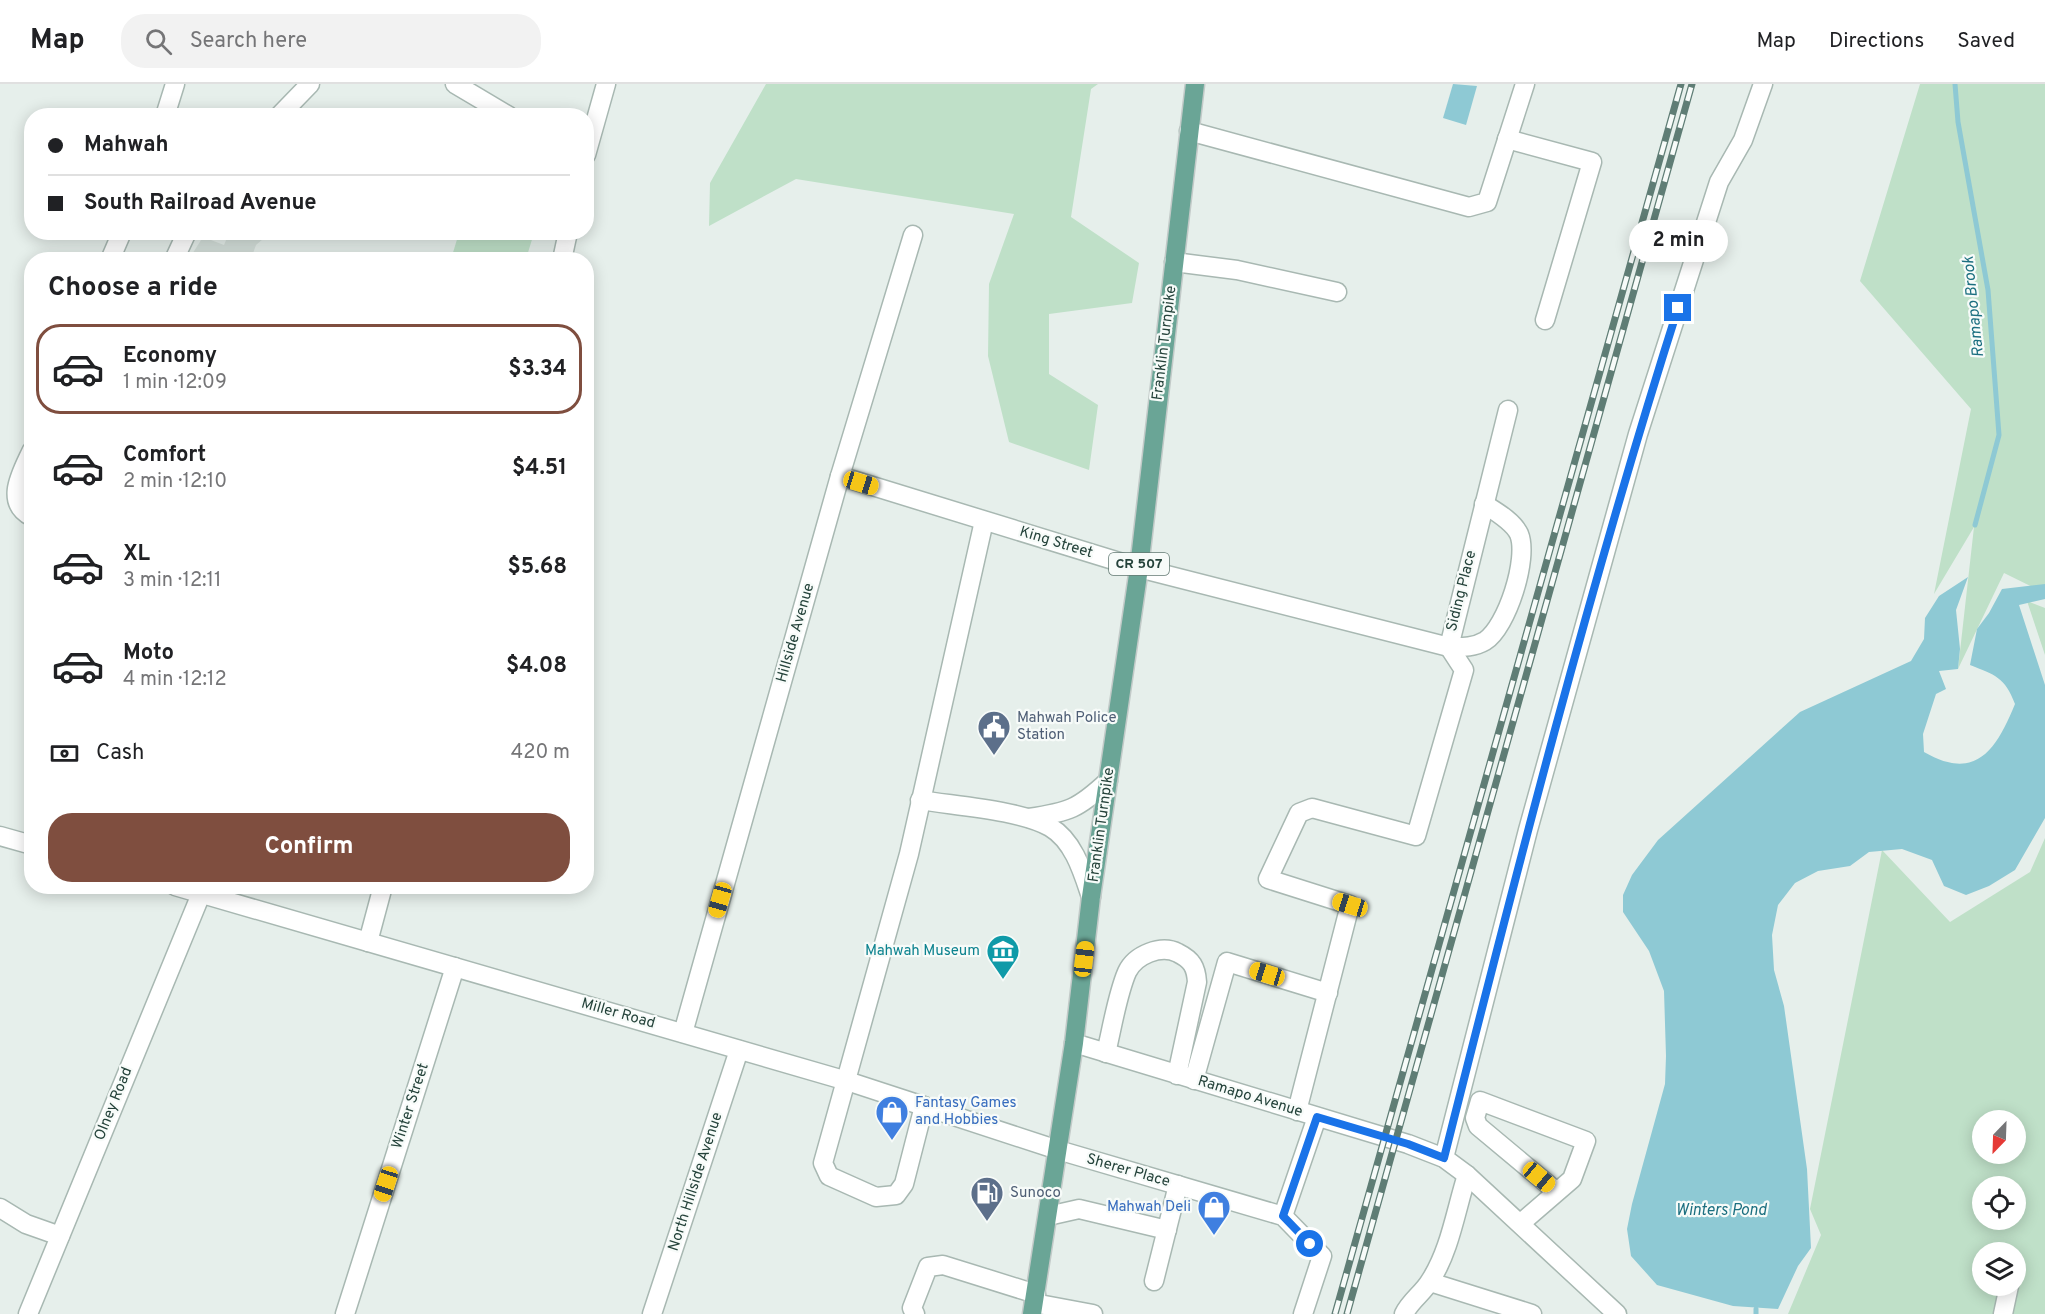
<!DOCTYPE html>
<html lang="en">
<head>
<meta charset="utf-8">
<style>
	:root { --surface:#fff; --page:#f2f2f2; --text:#202124; --muted:#757577; --line:#e0e0e0; --accent:#7f4e3f }
	body { margin:0; font-family:Overpass,sans-serif; background:var(--page); color:var(--text); height:100vh; display:flex; flex-direction:column; font-size:22px; white-space:nowrap }
	* { box-sizing:border-box; margin:0 }
	p { font-size:20px; color:var(--muted) }
	.icon { flex:none; width:33px; height:33px; fill:none; stroke:currentColor; stroke-width:2; stroke-linecap:round; stroke-linejoin:round }
	.map { position:relative; flex:1; overflow:hidden }
	.panel { position:absolute; left:24px; top:168px; width:570px; height:642px; display:flex; flex-direction:column; background:var(--surface); border-radius:24px; box-shadow:0 3px 15px #0003 }
	.panel>* { flex:none }
	.banner { position:absolute; left:24px; top:24px; width:570px; height:132px; border-radius:24px; box-shadow:0 3px 15px #0003; display:grid; align-content:center; height:132px; padding:0 24px; background:var(--surface) }
	.needle { width:39px; rotate:203deg }
	.buttons { position:absolute; left:1972px; top:1026px; display:grid; gap:12px }
	.buttons a { display:grid; place-items:center; width:54px; height:54px; border-radius:50%; background:var(--surface); box-shadow:0 3px 15px #0003; font-size:30px }
	.end { position:absolute; width:27px; height:27px; margin:-14px; border:8px solid #1a73e8; background:#fff; box-shadow:0 0 0 3px #fff }
	.from { border-radius:50% }
	.bubble { position:absolute; height:42px; border-radius:21px; background:var(--surface); box-shadow:0 3px 15px #0003; font-size:20px; font-weight:700; line-height:42px; text-align:center }
	.car { position:absolute; width:18px; height:36px; margin:-18px -9px; border-radius:8px; box-shadow:0 0 4px 2px #0007; background:linear-gradient(#f5c518 24%,#345 0 40%,#f5c518 0 76%,#345 0 86%,#f5c518 0) }
	.banner b { display:flex; align-items:center; gap:21px; height:57px; font-size:22px }
	.banner b+b { border-top:2px solid var(--line) }
	.banner i { width:15px; height:15px; background:var(--text) }
	ul { padding:0; list-style:none }
	li { display:flex; align-items:center; gap:18px; height:90px; margin:0 12px 9px; padding:0 12px; border:3px solid transparent; border-radius:24px }
	li div { flex:1 }
	li b { display:block; font-size:22px }
	li em { font-style:normal; font-weight:700 }
	li.selected { border-color:var(--accent) }
	li>.icon { width:54px; height:54px; stroke-width:1.5 }
	h2 { padding:0 24px; font-size:27px; line-height:72px }
	.pay { display:flex; align-items:center; gap:15px; height:66px; padding:0 24px; font-size:22px }
	.pay p { margin-inline-start:auto }
	.action { display:flex; gap:12px; margin-top:auto; padding:12px 24px }
	.action a { flex:1; height:69px; border-radius:24px; background:var(--accent); color:#fff; font-size:24px; font-weight:700; line-height:69px; text-align:center }
	header { display:flex; align-items:center; gap:36px; box-sizing:border-box; height:84px; padding:0 30px; background:var(--surface); border-bottom:2px solid var(--line) }
	header strong { font-size:28px }
	nav { display:flex; gap:33px; margin-inline-start:auto; font-size:21px }
	.search { width:420px; height:54px; background:var(--page); display:flex; align-items:center; gap:15px; box-sizing:border-box; padding:0 21px; border-radius:24px; color:var(--muted); font-size:22px }
	.map>svg:first-child { display:block }
	.built { fill:#d4dfda }
	.green { fill:#bfe0c8; fill-rule:evenodd }
	.water { fill:#8ec9d4 }
	.lines { fill:none; stroke-linecap:round; stroke-linejoin:round }
	.stream { stroke:#8ec9d4; stroke-width:5 }
	.minor-casing { stroke:#a8b8b2; stroke-width:21 }
	.major-casing { stroke:#c2cac8; stroke-width:21 }
	.minor { stroke:#fff; stroke-width:18 }
	.major { stroke:#6aa596; stroke-width:18 }
	.rail-casing { stroke:#5f7d75; stroke-width:7 }
	.rail { stroke:#f7fbf9; stroke-width:4.5; stroke-dasharray:14; stroke-linecap:butt }
	.route { stroke:#1a73e8; stroke-width:8 }
	.labels { text-anchor:middle; dominant-baseline:central; stroke-width:4.5; stroke-linejoin:round; paint-order:stroke }
	.shield { fill:#f7fbf9; stroke:#637a73; stroke-width:1.5 }
	.shield-label { font-size:14px; font-weight:bold; fill:#24423a }
	.street-label { font-size:15px; fill:#24423a; stroke:#f7fbf9 }
	.service-label { font-size:15px; fill:#4e5e75; stroke:#f7fbf9; text-anchor:start }
	.culture-label { font-size:15px; fill:#0d838f; stroke:#f7fbf9; text-anchor:end }
	.shop-label { font-size:15px; fill:#366cbe; stroke:#f7fbf9; text-anchor:start }
	.water-label { font-size:16px; font-style:italic; fill:#1c6f80; stroke:#f7fbf9 }
</style>
</head>
<body>
<header>
<strong>Map</strong>
<div class="search"><svg class="icon" aria-label="search" viewBox="0 0 24 24"><circle cx="10" cy="10" r="6"/><path d="M15 15l6 6"/></svg>Search here</div>
<nav><a>Map</a><a>Directions</a><a>Saved</a></nav>
</header>
<div class="map">
<svg width="2045" height="1230" viewBox="0 0 2045 1230">
	<rect width="100%" height="100%" fill="#e6efeb"/>
	<polygon class="built" points="229,149 270,149 256,161 251,175 189,175 203,153 224,161"/>
	<g class="green">
		<polygon points="766,0 1098,0 1091,5 1071,133 1139,179 1132,219 1049,230 1049,290 1098,321 1089,386 1009,358 988,272 989,200 1014,130 796,95 709,142 710,99"/>
		<polygon points="1920,0 2045,0 2045,509 2004,489 1958,585 1974,443 1934,510 1971,325 1860,197"/>
		<polygon points="459,149 459,148 534,149 526,175 451,175"/>
		<polygon points="2027,517 2045,524 2045,571"/>
		<path d="M 2045,754 L 2045,1230 L 1788,1230 L 1821,1151 L 1810,1125 L 1882,766 L 1950,838 L 2030,788 ZM 1983,1036 L 2016,1036 L 2016,1070 L 1983,1070 ZM 1983,1102 L 2016,1102 L 2016,1136 L 1983,1136 ZM 1983,1168 L 2016,1168 L 2016,1202 L 1983,1202 Z"/>
	</g>
	<g class="water">
		<polygon points="1453,0 1477,2 1466,41 1443,34"/>
		<path d="M 1968,493 L 1956,526 L 1960,565 L 1958,585 L 1939,587 L 1946,605 L 1936,610 L 1923,650 L 1924,668 C 1976,698 1996,666 2015,620 C 2005,593 1995,591 1970,581 L 1977,545 L 1989,529 L 2002,505 L 2045,500 L 2045,515 L 2019,521 L 2045,601 L 2045,734 L 2015,786 L 1989,802 L 1966,811 L 1944,802 L 1932,776 L 1902,765 L 1869,768 L 1850,782 L 1818,787 L 1795,799 L 1778,821 L 1772,851 L 1774,886 L 1784,922 L 1807,1085 L 1811,1164 L 1798,1182 L 1778,1225 L 1733,1222 L 1657,1201 L 1631,1172 L 1627,1145 L 1632,1120 L 1665,1000 L 1666,972 L 1664,907 L 1649,867 L 1623,828 L 1623,811 L 1632,791 L 1658,756 L 1800,628 L 1911,577 L 1924,555 L 1925,534 L 1939,512 Z"/>
	</g>
	<g class="lines">
		<g class="stream">
			<polyline points="1955,0 1958,38 1988,206 1999,351 1975,441"/>
			<polyline points="1756,1230 1756,1225"/>
		</g>
		<defs>
			<g id="minor">
				<polyline points="455,0 509,32"/>
				<polyline points="165,32 175,0"/>
				<polyline points="279,32 310,0"/>
				<polyline points="1189,47 1469,123 1487,118 1525,0"/>
				<polyline points="1507,55 1592,78 1545,236"/>
				<polyline points="586,71 606,0"/>
				<polyline points="110,176 122,148"/>
				<polyline points="174,176 187,148"/>
				<polyline points="562,176 568,148"/>
				<polyline points="1174,178 1237,186 1337,208"/>
				<path d="M 32,366 C 22,388 3,418 32,433"/>
				<path d="M 840,392 L 1139,484 L 1449,563 C 1461,563 1473,564 1485,557 C 1507,543 1529,474 1519,450 C 1513,437 1495,427 1484,420"/>
				<path d="M 920,716 C 956,722 1020,726 1050,743 C 1074,757 1083,789 1091,813"/>
				<path d="M 1029,734 C 1069,728 1078,725 1108,697"/>
				<polyline points="0,752 32,761"/>
				<polyline points="175,802 847,997 1058,1066 1283,1132 1322,1172 1303,1230"/>
				<polyline points="368,858 383,802"/>
				<polyline points="683,949 840,392 913,151"/>
				<polyline points="1074,959 1408,1060 1444,1074 1467,1091 1617,1230"/>
				<path d="M 1106,969 C 1112,945 1117,911 1127,888 C 1135,871 1161,860 1178,869 C 1192,876 1196,883 1197,898 L 1177,991"/>
				<polyline points="1194,996 1227,878 1328,909"/>
				<polyline points="924,1022 904,1100 896,1111 876,1113 829,1092 823,1079 909,770 984,437"/>
				<polyline points="1297,1027 1350,821 1268,795 1299,729 1312,724 1416,752 1464,586 1449,563 1508,326"/>
				<polyline points="1444,1074 1528,746 1638,350 1719,98 1743,56 1763,0"/>
				<polyline points="0,1124 26,1140 60,1152"/>
				<polyline points="1048,1132 1079,1125 1167,1146"/>
				<polyline points="1283,1132 1317,1033"/>
				<polyline points="1521,1139 1572,1095 1586,1057 1480,1017 1475,1034 1478,1042 1557,1108"/>
				<polyline points="1154,1197 1178,1101"/>
				<polyline points="1430,1198 1532,1230"/>
				<polyline points="1034,1219 1093,1230"/>
				<polyline points="28,1230 201,810"/>
				<polyline points="345,1230 455,883"/>
				<polyline points="652,1230 739,966"/>
				<polyline points="915,1230 912,1224 928,1183 943,1181 1036,1210"/>
				<path d="M 1404,1230 C 1410,1217 1423,1209 1430,1197 C 1450,1167 1456,1125 1467,1091"/>
				<polyline points="2003,1230 2009,1202"/>
			</g>
			<polyline id="major" points="1032,1230 1074,959 1091,813 1139,484 1195,0"/>
		</defs>
		<use href="#minor" class="minor-casing"/>
		<use href="#major" class="major-casing"/>
		<use href="#minor" class="minor"/>
		<use href="#major" class="major"/>
		<defs>
			<g id="rail">
				<polyline points="1335,1230 1681,0"/>
				<polyline points="1347,1230 1692,0"/>
			</g>
		</defs>
		<use href="#rail" class="rail-casing"/>
		<use href="#rail" class="rail"/>
	</g>
	<g class="lines">
		<path class="route" d="M 1310,1160 L 1283,1132 L 1317,1033 L 1408,1060 L 1444,1074 C 1516,789 1589,504 1678,224"/>
	</g>
	<defs>
		<symbol id="civic-pin" viewBox="-11 -11 22 30"><path d="M0 17L-7.5 6A9.5 9.5 0 1 1 7.5 6Z" fill="#5c6f8a" stroke="#f7fbf9"/><path d="M-.6-6.5H3V-4.5H.6V-3L4-1V1h2V6H-6V1h2V-1L-.6-3ZM-1.2 2.5V6h2.4V2.5Z" fill="#fff"/></symbol>
		<symbol id="museum-pin" viewBox="-11 -11 22 30"><path d="M0 17L-7.5 6A9.5 9.5 0 1 1 7.5 6Z" fill="#0f9aa8" stroke="#f7fbf9"/><path d="M0-6L6-3V-2H-6V-3ZM-5-1h2V3h-2ZM-1-1h2V3h-2ZM3-1h2V3H3ZM-6 4H6V6H-6Z" fill="#fff"/></symbol>
		<symbol id="shop-pin" viewBox="-11 -11 22 30"><path d="M0 17L-7.5 6A9.5 9.5 0 1 1 7.5 6Z" fill="#3f7fe0" stroke="#f7fbf9"/><path d="M-5-2.5h2.3a2.7 3.5 0 0 1 5.4 0H5L5.5 6h-11ZM-1.5-2.5h3a1.5 2.3 0 0 0-3 0Z" fill="#fff"/></symbol>
		<symbol id="fuel-pin" viewBox="-11 -11 22 30"><path d="M0 17L-7.5 6A9.5 9.5 0 1 1 7.5 6Z" fill="#5c6f8a" stroke="#f7fbf9"/><path d="M-5.5-6h7V0h2V4h1.3V-2.5L3-4.5l.8-.8L6-3V5H2.5V1h-1V6h-7ZM-4.2-4.7v3.2H.2V-4.7Z" fill="#fff"/></symbol>
	</defs>
	<g fill-rule="evenodd">
		<use href="#civic-pin" x="975" y="624" width="38" height="52"/>
		<use href="#museum-pin" x="984" y="848" width="38" height="52"/>
		<use href="#shop-pin" x="873" y="1009" width="38" height="52"/>
		<use href="#fuel-pin" x="968" y="1090" width="38" height="52"/>
		<use href="#shop-pin" x="1195" y="1104" width="38" height="52"/>
	</g>
	<g class="labels">
		<rect class="shield" x="1109" y="469" width="60" height="22" rx="4.5"/>
		<g class="shield-label">
			<text x="1139" y="480">CR 507</text>
		</g>
		<g class="street-label">
			<text transform="translate(1165 259) rotate(-83)">Franklin Turnpike</text>
			<text transform="translate(1056 459) rotate(17)">King Street</text>
			<text transform="translate(1462 507) rotate(-76)">Siding Place</text>
			<text transform="translate(796 549) rotate(-74)">Hillside Avenue</text>
			<text transform="translate(1102 741) rotate(-82)">Franklin Turnpike</text>
			<text transform="translate(618 930) rotate(16)">Miller Road</text>
			<text transform="translate(1250 1013) rotate(17)">Ramapo Avenue</text>
			<text transform="translate(114 1020) rotate(-68)">Olney Road</text>
			<text transform="translate(411 1022) rotate(-72)">Winter Street</text>
			<text transform="translate(1128 1087) rotate(16)">Sherer Place</text>
			<text transform="translate(696 1098) rotate(-72)">North Hillside Avenue</text>
		</g>
		<g class="service-label">
			<text x="1017" y="634">Mahwah Police<tspan x="1017" dy="17">Station</tspan></text>
			<text x="1010" y="1109">Sunoco</text>
		</g>
		<g class="culture-label">
			<text x="980" y="867">Mahwah Museum</text>
		</g>
		<g class="shop-label">
			<text x="915" y="1019">Fantasy Games<tspan x="915" dy="17">and Hobbies</tspan></text>
			<text x="1191" y="1123" text-anchor="end">Mahwah Deli</text>
		</g>
		<g class="water-label">
			<text transform="translate(1974 223) rotate(-96)">Ramapo Brook</text>
			<text x="1721" y="1127">Winters Pond</text>
		</g>
	</g>
</svg>
<div class="buttons">
<a><svg class="needle" viewBox="-14 -14 28 28"><path d="M0-13l5 13h-10z" fill="#e53935"/><path d="M0 13l5-13h-10z" fill="#757577"/></svg></a>
<a><svg class="icon" aria-label="locate" viewBox="0 0 24 24"><circle cx="12" cy="12" r="6"/><path d="M12 2v4M12 18v4M2 12h4M18 12h4"/></svg></a>
<a><svg class="icon" aria-label="layers" viewBox="0 0 24 24"><path d="M12 4l9 5-9 5-9-5zM3 14l9 5 9-5"/></svg></a>
</div>
<i class="end from" style="left:1310px;top:1160px"></i>
<i class="end" style="left:1678px;top:224px"></i>
<div class="bubble" style="left:1629px;top:136px;width:99px">2 min</div>
<i class="car" style="left:861px;top:399px;rotate:107deg"></i>
<i class="car" style="left:720px;top:816px;rotate:196deg"></i>
<i class="car" style="left:1350px;top:821px;rotate:287deg"></i>
<i class="car" style="left:1084px;top:875px;rotate:7deg"></i>
<i class="car" style="left:1267px;top:890px;rotate:287deg"></i>
<i class="car" style="left:1539px;top:1093px;rotate:130deg"></i>
<i class="car" style="left:386px;top:1100px;rotate:198deg"></i>
<div class="banner">
<b><i class="from"></i>Mahwah</b>
<b><i></i>South Railroad Avenue</b>
</div>
<section class="panel">
<h2>Choose a ride</h2>
<ul>
<li class="selected"><svg class="icon" aria-label="car" viewBox="0 0 24 24"><path d="M5 17H2v-5l4-1 3-4h7l3 4 3 1v5h-3M9 17h6M6 11h13"/><circle cx="7" cy="17" r="2"/><circle cx="17" cy="17" r="2"/></svg><div><b>Economy</b><p>1 min · 12:09</p></div><em>$3.34</em></li>
<li><svg class="icon" aria-label="car" viewBox="0 0 24 24"><path d="M5 17H2v-5l4-1 3-4h7l3 4 3 1v5h-3M9 17h6M6 11h13"/><circle cx="7" cy="17" r="2"/><circle cx="17" cy="17" r="2"/></svg><div><b>Comfort</b><p>2 min · 12:10</p></div><em>$4.51</em></li>
<li><svg class="icon" aria-label="car" viewBox="0 0 24 24"><path d="M5 17H2v-5l4-1 3-4h7l3 4 3 1v5h-3M9 17h6M6 11h13"/><circle cx="7" cy="17" r="2"/><circle cx="17" cy="17" r="2"/></svg><div><b>XL</b><p>3 min · 12:11</p></div><em>$5.68</em></li>
<li><svg class="icon" aria-label="car" viewBox="0 0 24 24"><path d="M5 17H2v-5l4-1 3-4h7l3 4 3 1v5h-3M9 17h6M6 11h13"/><circle cx="7" cy="17" r="2"/><circle cx="17" cy="17" r="2"/></svg><div><b>Moto</b><p>4 min · 12:12</p></div><em>$4.08</em></li>
</ul>
<div class="pay"><svg class="icon" aria-label="cash" viewBox="0 0 24 24"><path d="M3 7h18v10H3z"/><circle cx="12" cy="12" r="2"/></svg>Cash<p>420 m</p></div>
<div class="action"><a>Confirm</a></div>
</section>
</div>
</body>
</html>
